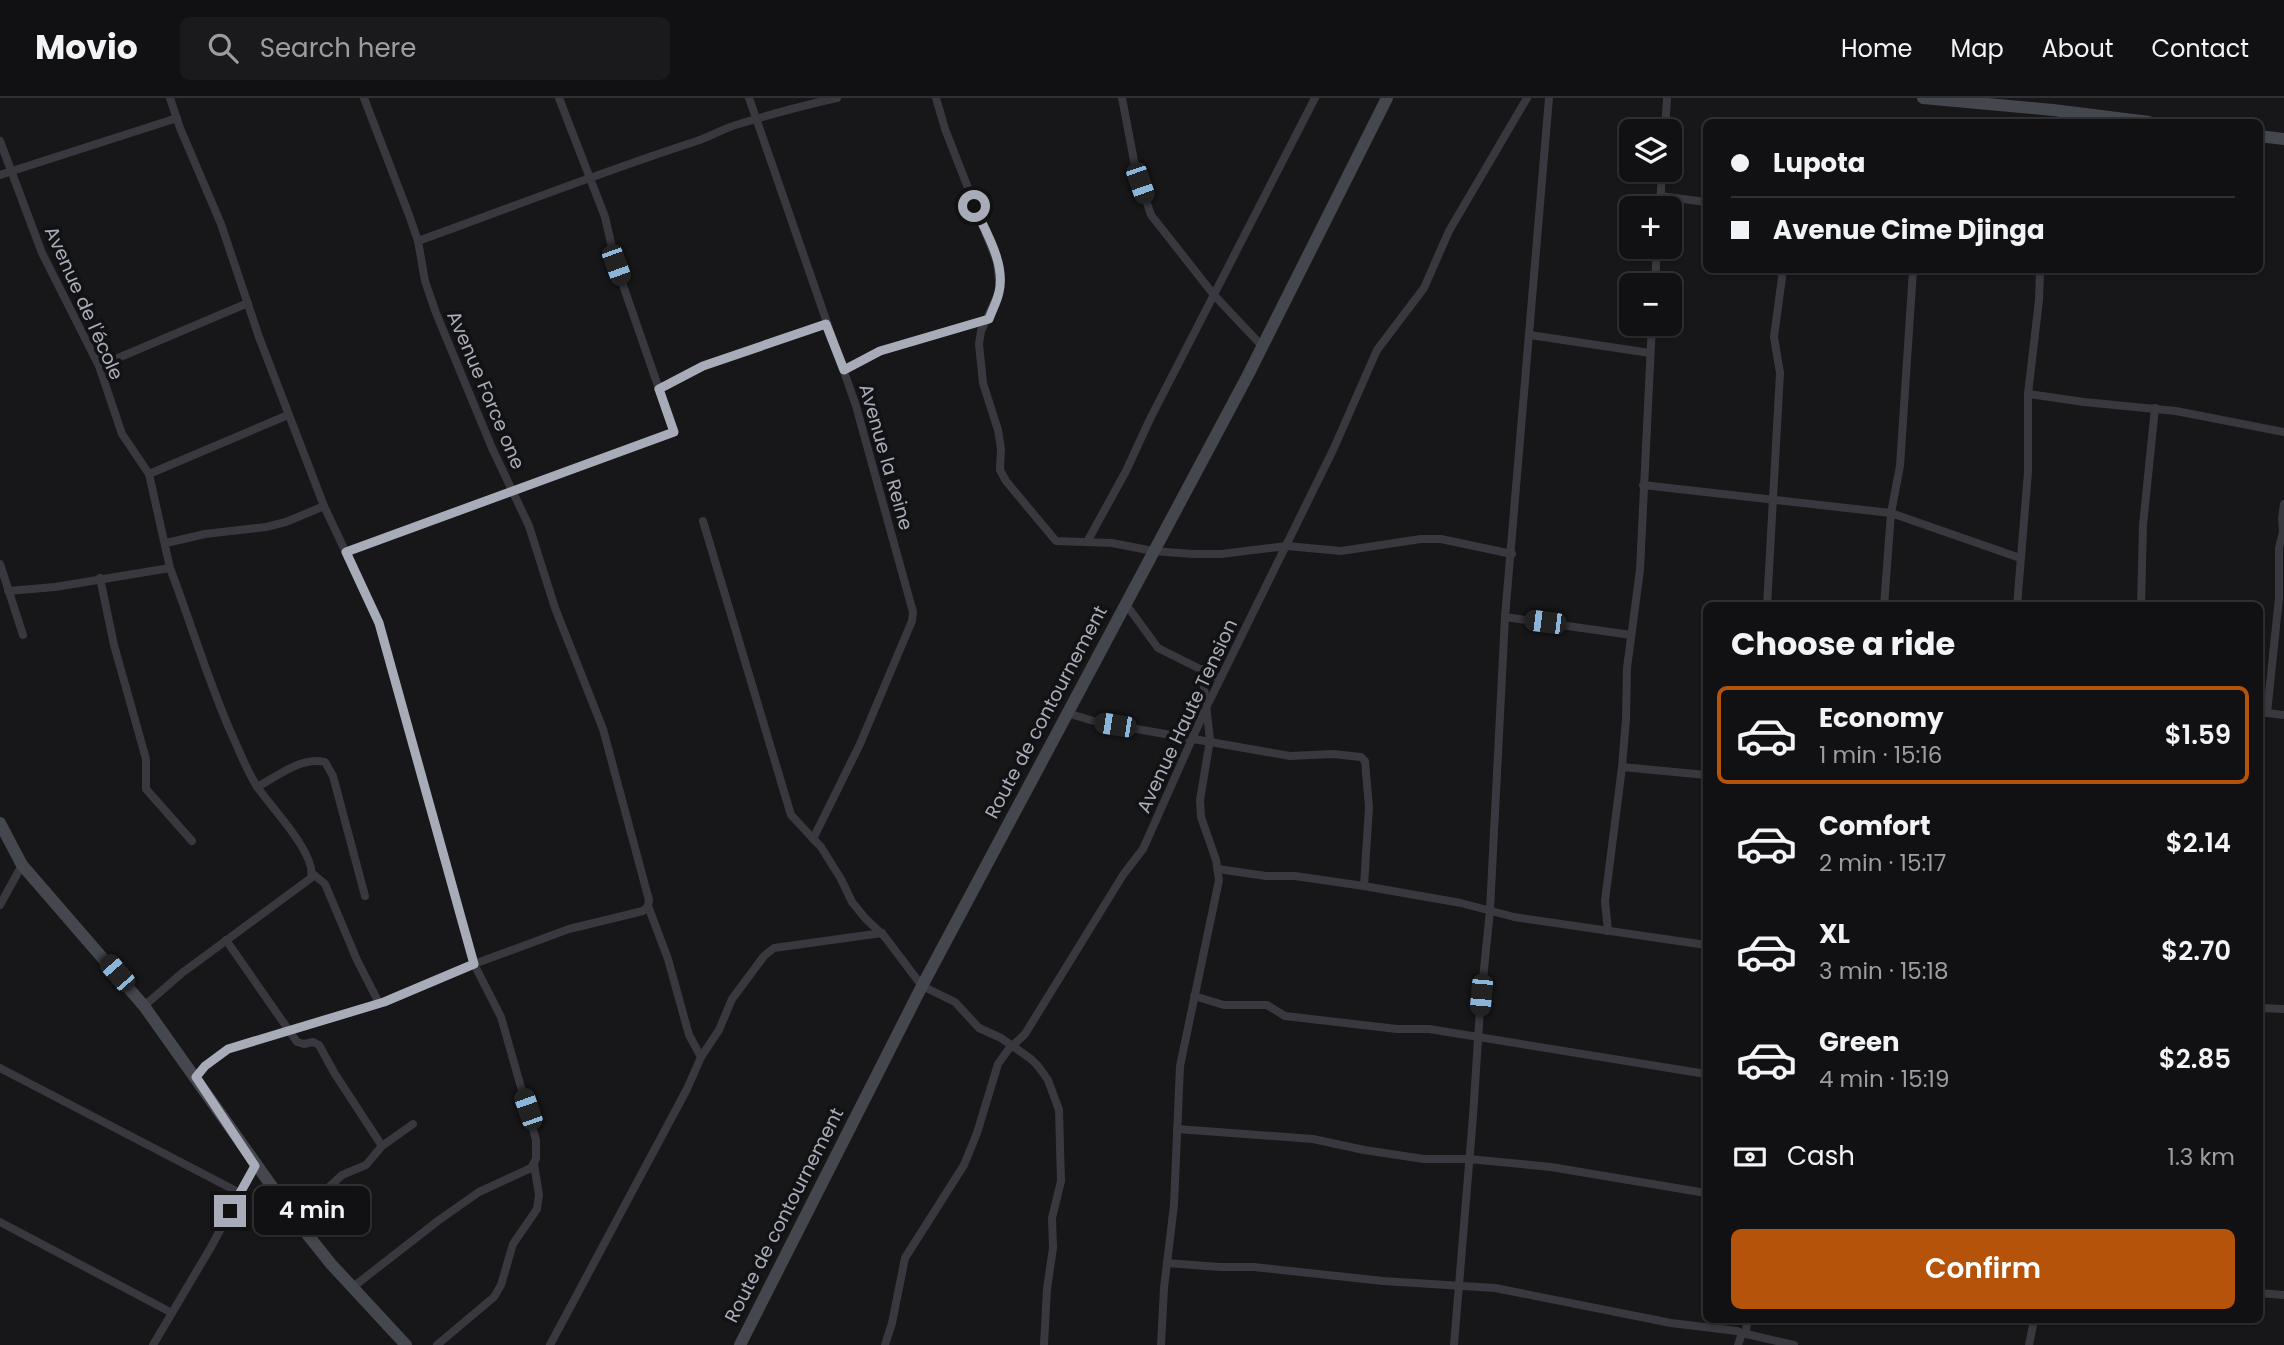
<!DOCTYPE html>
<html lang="en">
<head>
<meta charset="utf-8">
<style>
	:root { --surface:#111113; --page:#1a1a1c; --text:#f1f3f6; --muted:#9c9da0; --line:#303133; --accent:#b45309 }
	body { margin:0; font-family:Poppins,sans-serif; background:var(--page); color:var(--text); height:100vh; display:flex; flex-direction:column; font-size:26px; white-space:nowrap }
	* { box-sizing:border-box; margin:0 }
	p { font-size:23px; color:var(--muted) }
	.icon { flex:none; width:38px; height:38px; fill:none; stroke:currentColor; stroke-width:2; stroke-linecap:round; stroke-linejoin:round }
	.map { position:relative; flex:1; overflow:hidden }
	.side { position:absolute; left:1703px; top:504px; width:560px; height:721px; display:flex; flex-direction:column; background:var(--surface); border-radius:10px; box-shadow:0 2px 5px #0004,0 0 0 2px var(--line) }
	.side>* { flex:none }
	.banner { position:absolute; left:1703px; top:21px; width:560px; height:154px; border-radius:10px; box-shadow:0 2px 5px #0004,0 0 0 2px var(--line); display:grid; align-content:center; height:154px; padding:0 28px; background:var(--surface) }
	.controls { position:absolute; left:1619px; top:21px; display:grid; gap:14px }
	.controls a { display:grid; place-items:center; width:63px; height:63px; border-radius:10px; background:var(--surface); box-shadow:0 2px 5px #0004,0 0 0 2px var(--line); font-size:35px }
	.end { position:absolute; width:32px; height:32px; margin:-16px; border:9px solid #a8acb9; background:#111; box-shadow:0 0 0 4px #111 }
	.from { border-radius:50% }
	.bubble { position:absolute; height:49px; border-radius:10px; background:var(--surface); box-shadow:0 2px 5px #0004,0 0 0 2px var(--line); font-size:23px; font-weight:600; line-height:49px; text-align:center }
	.car { position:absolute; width:21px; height:42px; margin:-21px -10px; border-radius:9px; box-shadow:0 0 5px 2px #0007; background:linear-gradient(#222 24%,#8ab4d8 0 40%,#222 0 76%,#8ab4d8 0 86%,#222 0) }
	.banner b { display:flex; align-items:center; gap:24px; height:66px; font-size:26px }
	.banner b+b { border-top:2px solid var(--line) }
	.banner i { width:18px; height:18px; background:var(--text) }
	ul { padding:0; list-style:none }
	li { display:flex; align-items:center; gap:21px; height:98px; margin:0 14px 10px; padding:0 14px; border:4px solid transparent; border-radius:10px }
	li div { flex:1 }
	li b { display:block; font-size:26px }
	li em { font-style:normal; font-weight:600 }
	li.selected { border-color:var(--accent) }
	li>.icon { width:63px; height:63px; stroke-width:1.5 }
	h2 { padding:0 28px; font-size:32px; line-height:84px }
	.pay { display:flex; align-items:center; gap:18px; height:77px; padding:0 28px; font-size:26px }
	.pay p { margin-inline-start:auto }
	.primary-button { display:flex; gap:14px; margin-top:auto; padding:14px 28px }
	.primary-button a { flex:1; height:80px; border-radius:10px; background:var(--accent); color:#fff; font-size:28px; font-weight:600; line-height:80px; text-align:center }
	header { display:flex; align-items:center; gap:42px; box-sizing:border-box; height:98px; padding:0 35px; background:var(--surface); border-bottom:2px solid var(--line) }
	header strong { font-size:33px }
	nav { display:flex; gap:38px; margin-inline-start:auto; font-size:24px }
	.search { width:490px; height:63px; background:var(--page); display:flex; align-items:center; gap:18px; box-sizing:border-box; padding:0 24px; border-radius:10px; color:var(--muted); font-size:26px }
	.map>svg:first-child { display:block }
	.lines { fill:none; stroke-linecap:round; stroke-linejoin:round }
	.street { stroke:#38383e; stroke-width:8 }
	.secondary { stroke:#45474e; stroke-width:12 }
	.route { stroke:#a8acb9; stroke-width:9 }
	.labels { text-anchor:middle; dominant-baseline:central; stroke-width:7; stroke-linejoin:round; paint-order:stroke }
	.street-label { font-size:19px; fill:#a8acb9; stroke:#121214 }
</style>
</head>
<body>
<header>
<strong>Movio</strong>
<div class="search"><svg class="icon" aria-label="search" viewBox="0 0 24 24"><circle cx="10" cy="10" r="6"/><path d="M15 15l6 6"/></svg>Search here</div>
<nav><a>Home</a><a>Map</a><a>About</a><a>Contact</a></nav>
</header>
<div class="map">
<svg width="2284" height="1247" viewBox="0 0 2284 1247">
	<rect width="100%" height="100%" fill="#171719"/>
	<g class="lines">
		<g class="street">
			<polyline points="170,0 180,30 221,126 259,239 324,408 379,525 474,866 501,919 536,1042 536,1061 531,1070 479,1094 439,1122 353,1189"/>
			<polyline points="364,0 409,117 418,143 425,183 436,215 492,350 529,428 555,510 603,631 649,802 648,808 668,861 689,937 701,959"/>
			<polyline points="749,0 856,308 913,514 912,523 860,646 813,741"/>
			<polyline points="936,0 945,31 997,164 1000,192 981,233 979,246 983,285 998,332 1001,351 1000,372 1006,383 1056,443 1112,445 1153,453 1193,456 1221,456 1287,448 1341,453 1421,441 1441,441 1512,456"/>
			<polyline points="1122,0 1136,73 1151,117 1214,197 1262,248"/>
			<polyline points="1665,33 1667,0"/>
			<polyline points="0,43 42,155 99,268 122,336 149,376 170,470"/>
			<polyline points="0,77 177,20"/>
			<polyline points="1660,98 1706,104"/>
			<polyline points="1660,110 1662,72"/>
			<path d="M 418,143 C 510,110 601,74 694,44 C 710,39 724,30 739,26 C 772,16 804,7 837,0"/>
			<polyline points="1655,187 1657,149"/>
			<polyline points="1530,237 1650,255"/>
			<polyline points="99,268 248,205"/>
			<polyline points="844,272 880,253 989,221"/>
			<polyline points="658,291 703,268 826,226"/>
			<polyline points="2028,296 2084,304 2176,313 2284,334"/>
			<polyline points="149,376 288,317"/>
			<polyline points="1643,387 1891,415 2020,460"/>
			<polyline points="703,423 791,717 821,749 841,781 852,804 865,820 885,839 922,888 955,904 979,930 1001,940 1031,961 1038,968 1048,982 1059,1012 1061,1083 1052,1120 1053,1150 1047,1191 1044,1247"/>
			<polyline points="1087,444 1126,373 1150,321 1315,0"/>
			<polyline points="166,445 205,436 266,429 286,424 324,408"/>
			<polyline points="346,454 674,334 616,167 605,119 559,0"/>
			<polyline points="0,466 23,537"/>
			<polyline points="100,480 114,547 146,661 146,691 192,743"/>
			<path d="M 8,493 L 55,489 L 170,470 C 191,525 208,583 232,637 C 240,654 247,674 258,690 C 271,709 317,756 311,780 L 182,875 L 144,908"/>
			<polyline points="1125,505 1158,550 1220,581"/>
			<polyline points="1767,508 1780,275 1774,239 1783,172"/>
			<polyline points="1884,508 1891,415 1900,368 1913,172"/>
			<polyline points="2017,508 2028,374 2028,296 2039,202 2040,172"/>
			<polyline points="2141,508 2143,427 2155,310"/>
			<polyline points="1505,519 1631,537"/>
			<polyline points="2259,614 2284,617"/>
			<polyline points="1067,615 1097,624 1290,658 1333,656 1361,659 1365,663 1369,709 1364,788 1461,805 1514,819 1706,847"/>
			<polyline points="2267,615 2279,500 2279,450 2283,434 2282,420 2284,406"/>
			<polyline points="1622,669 1706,677"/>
			<path d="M 257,689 C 278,678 302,658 325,664 L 333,678 L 365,798"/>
			<polyline points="1218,771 1266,778 1295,778 1364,788"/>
			<polyline points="313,776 325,786 357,862 379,905"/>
			<polyline points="0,807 22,767"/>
			<polyline points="1608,833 1605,803 1622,669 1626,621 1627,570 1640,472 1652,226"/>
			<polyline points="226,842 297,944 304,946 313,944 319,947 335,976 382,1048"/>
			<polyline points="1194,898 1224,907 1267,907 1285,918 1397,931 1429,931 1706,976"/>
			<polyline points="2259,910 2284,911"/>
			<polyline points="0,970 240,1095"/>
			<polyline points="196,980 205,968 228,952 384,904 474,866 569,831 643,813 648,808"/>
			<polyline points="1177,1031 1313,1041 1364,1052 1424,1061 1469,1061 1551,1069 1706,1095"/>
			<polyline points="295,1121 342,1077 366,1067 382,1048 413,1026"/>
			<polyline points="0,1124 172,1215"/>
			<polyline points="1167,1165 1220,1169 1254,1169 1383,1183 1495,1190 1671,1225 1737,1233 1742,1235 1738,1247"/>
			<polyline points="2259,1195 2284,1197"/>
			<polyline points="1742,1235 1794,1247"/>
			<polyline points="1746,1236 1747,1222"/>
			<polyline points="153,1247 211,1149 255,1068"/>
			<polyline points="437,1247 494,1199 501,1187 513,1146 537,1111 539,1097 534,1066"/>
			<polyline points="550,1247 687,991 701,959 719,932 732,901 764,858 774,850 882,835"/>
			<polyline points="885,1247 892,1225 905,1160 964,1067 977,1035 998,966 1008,952 1025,936 1123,777 1143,751 1205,612 1334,350 1377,252 1424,190 1449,133 1527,0"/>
			<polyline points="1161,1247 1164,1190 1174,1107 1180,968 1219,782 1216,762 1201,719 1200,702 1210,642 1202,571"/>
			<polyline points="1454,1247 1473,1018 1480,911 1490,812 1505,519 1549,0"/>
			<polyline points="2029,1247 2034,1222"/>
		</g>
		<g class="secondary">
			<polyline points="1923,0 2053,12 2149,24"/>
			<polyline points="2259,38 2284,41"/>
			<polyline points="0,725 22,767 144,908 295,1121 331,1166 406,1247"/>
			<polyline points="740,1247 922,888 1248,277 1387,0"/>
		</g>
	</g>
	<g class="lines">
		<path class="route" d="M 230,1113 L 255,1068 L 196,979 L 205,968 L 228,951 L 384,904 L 474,866 L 379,525 L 346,454 L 674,334 L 659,291 L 703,268 L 826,226 L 844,272 L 880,253 L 989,221 C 992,212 997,204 999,194 C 1006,165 985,133 974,108"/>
	</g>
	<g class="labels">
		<g class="street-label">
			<text transform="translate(84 205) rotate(66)">Avenue de l'école</text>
			<text transform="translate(486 292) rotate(67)">Avenue Force one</text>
			<text transform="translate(886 359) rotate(74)">Avenue la Reine</text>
			<text transform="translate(1046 614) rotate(-62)">Route de contournement</text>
			<text transform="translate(1187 618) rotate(-65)">Avenue Haute Tension</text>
			<text transform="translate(784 1117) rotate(-63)">Route de contournement</text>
		</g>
	</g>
</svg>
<div class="controls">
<a><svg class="icon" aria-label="layers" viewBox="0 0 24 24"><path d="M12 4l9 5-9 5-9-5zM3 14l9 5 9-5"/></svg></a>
<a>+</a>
<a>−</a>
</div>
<i class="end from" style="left:974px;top:108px"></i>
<i class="end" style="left:230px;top:1113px"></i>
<div class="bubble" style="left:254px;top:1088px;width:116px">4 min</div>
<i class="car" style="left:1140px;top:85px;rotate:161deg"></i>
<i class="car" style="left:616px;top:167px;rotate:160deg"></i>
<i class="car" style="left:1545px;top:524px;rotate:277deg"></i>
<i class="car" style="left:1115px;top:627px;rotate:279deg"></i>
<i class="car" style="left:117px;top:875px;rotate:319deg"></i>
<i class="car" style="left:1481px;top:897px;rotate:185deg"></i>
<i class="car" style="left:528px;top:1011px;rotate:341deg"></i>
<div class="banner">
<b><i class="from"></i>Lupota</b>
<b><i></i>Avenue Cime Djinga</b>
</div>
<section class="side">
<h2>Choose a ride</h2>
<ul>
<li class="selected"><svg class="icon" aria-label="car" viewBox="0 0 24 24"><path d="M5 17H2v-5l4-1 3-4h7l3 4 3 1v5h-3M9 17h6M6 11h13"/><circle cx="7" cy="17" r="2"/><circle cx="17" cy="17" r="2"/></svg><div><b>Economy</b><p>1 min · 15:16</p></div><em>$1.59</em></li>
<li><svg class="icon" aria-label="car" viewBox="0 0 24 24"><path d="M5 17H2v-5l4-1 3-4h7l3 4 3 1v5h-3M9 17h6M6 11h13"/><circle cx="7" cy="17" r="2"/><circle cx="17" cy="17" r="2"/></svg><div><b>Comfort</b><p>2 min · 15:17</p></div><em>$2.14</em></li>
<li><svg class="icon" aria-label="car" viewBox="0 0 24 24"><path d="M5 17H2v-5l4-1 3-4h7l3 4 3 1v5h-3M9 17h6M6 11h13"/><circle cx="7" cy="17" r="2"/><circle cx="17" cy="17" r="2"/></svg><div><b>XL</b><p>3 min · 15:18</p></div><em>$2.70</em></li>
<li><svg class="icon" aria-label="car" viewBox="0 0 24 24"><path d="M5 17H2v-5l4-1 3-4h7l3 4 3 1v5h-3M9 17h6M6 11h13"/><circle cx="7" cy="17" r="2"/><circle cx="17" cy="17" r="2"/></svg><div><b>Green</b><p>4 min · 15:19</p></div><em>$2.85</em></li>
</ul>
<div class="pay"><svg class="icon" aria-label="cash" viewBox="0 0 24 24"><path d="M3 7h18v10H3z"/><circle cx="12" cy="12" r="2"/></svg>Cash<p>1.3 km</p></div>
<div class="primary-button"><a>Confirm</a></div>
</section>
</div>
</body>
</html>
